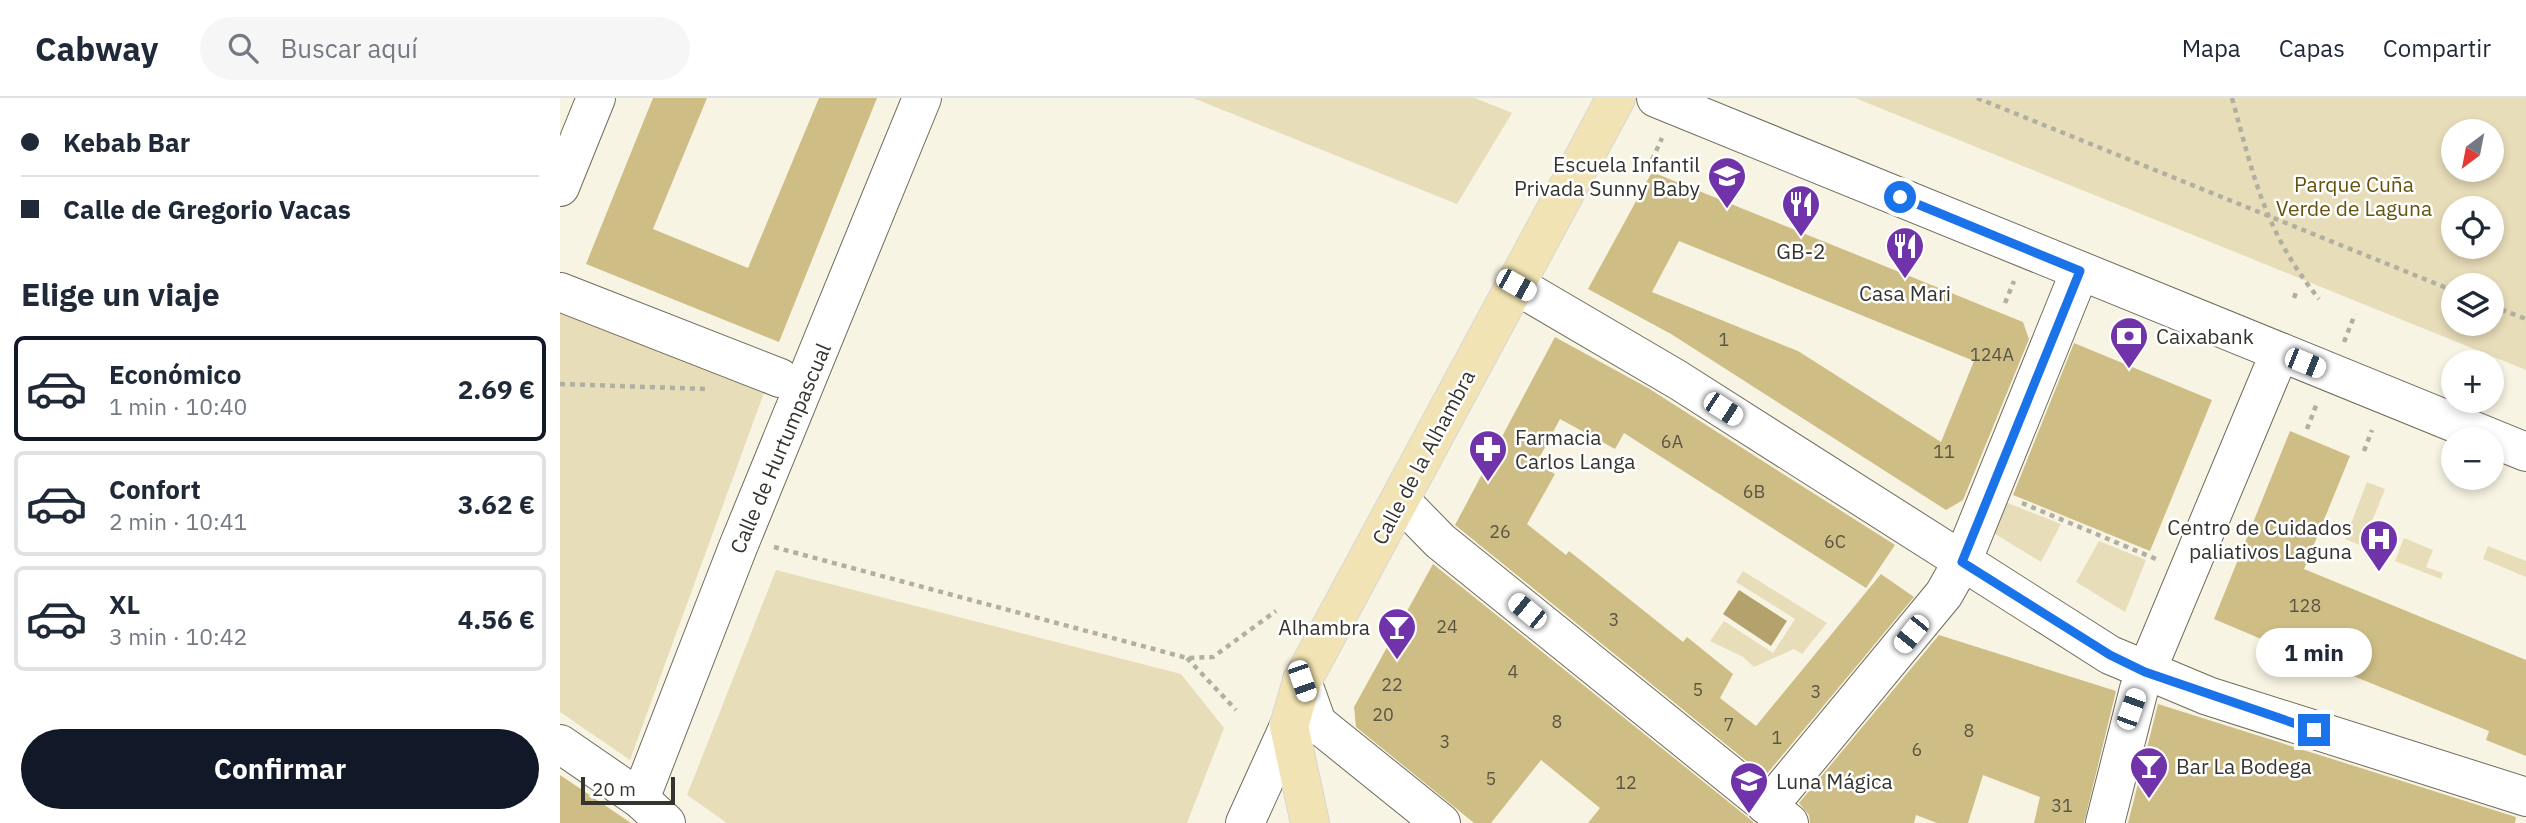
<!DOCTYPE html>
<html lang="es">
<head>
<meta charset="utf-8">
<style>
	:root { --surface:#fff; --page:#f6f6f7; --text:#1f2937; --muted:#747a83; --line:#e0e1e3; --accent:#111827 }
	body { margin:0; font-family:"IBM Plex Sans",sans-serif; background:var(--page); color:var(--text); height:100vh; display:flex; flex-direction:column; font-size:26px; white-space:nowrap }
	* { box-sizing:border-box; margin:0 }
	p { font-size:23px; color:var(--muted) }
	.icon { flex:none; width:38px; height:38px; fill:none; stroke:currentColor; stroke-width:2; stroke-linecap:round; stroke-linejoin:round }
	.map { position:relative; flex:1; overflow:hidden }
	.drawer { display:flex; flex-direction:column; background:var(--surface); width:560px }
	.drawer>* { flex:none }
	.guide { display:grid; align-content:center; height:154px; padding:0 21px; background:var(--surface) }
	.needle { width:46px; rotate:212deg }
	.tools { position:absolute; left:1881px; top:21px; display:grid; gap:14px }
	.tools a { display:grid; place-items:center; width:63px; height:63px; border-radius:50%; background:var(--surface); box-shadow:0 4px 10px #0003; font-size:35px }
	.scale { position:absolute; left:21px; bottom:18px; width:94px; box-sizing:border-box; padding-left:7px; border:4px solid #35342e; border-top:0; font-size:19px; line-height:24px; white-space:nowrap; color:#35342e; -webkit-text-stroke:5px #fff; paint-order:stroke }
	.end { position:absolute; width:32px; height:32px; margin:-16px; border:9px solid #1a73e8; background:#fff; box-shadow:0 0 0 4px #fff }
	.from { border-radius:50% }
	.bubble { position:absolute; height:49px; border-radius:24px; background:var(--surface); box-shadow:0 4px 10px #0003; font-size:23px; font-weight:700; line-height:49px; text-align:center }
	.car { position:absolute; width:21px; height:42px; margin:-21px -10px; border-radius:9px; box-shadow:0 0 5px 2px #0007; background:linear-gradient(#fff 24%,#345 0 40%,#fff 0 76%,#345 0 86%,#fff 0) }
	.guide b { display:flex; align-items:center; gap:24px; height:66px; font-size:26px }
	.guide b+b { border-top:2px solid var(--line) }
	.guide i { width:18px; height:18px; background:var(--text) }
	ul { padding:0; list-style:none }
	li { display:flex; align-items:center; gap:21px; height:105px; margin:0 14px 10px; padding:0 7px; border:4px solid var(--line); border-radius:10px }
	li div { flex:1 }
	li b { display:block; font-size:26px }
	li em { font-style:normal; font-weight:700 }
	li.current { border-color:var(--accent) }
	li>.icon { width:63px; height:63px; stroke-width:1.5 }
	h2 { padding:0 21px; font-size:32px; line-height:84px }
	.button { display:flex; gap:14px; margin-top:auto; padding:14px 21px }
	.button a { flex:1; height:80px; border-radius:42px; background:var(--accent); color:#fff; font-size:28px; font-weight:700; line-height:80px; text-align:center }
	header { display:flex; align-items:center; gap:42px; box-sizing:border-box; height:98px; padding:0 35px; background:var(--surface); border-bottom:2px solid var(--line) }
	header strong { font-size:33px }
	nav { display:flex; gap:38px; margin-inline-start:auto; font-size:24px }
	.search { width:490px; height:63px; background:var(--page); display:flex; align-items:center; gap:18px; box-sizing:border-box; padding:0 24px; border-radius:38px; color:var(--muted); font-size:26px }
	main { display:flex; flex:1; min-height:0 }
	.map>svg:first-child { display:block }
	.green { fill:#e8ddb9; fill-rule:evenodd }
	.water { fill:#b3a26b }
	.building { fill:#cebe85; fill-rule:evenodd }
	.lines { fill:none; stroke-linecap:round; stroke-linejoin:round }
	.minor-casing { stroke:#6f6b5d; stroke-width:40 }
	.major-casing { stroke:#d7d6d5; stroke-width:40 }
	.path { stroke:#b1afa2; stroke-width:4.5; stroke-dasharray:5 5; stroke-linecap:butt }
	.minor { stroke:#fff; stroke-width:38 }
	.major { stroke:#f1e3b3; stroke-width:38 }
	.route { stroke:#1a73e8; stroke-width:9 }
	.labels { text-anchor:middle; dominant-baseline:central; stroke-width:5; stroke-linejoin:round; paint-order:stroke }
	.number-label { font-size:18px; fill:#5b5644 }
	.poi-label { font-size:21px; fill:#35342e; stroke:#fff; text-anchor:start }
	.park-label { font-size:21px; fill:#64520d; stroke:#fff }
	.street-label { font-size:21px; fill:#35342e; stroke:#fff }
</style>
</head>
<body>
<header>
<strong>Cabway</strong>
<div class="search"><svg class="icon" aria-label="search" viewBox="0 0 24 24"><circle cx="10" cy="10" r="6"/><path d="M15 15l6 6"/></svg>Buscar aquí</div>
<nav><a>Mapa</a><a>Capas</a><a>Compartir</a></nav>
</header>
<main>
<section class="drawer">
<div class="guide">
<b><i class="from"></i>Kebab Bar</b>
<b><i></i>Calle de Gregorio Vacas</b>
</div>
<h2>Elige un viaje</h2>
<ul>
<li class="current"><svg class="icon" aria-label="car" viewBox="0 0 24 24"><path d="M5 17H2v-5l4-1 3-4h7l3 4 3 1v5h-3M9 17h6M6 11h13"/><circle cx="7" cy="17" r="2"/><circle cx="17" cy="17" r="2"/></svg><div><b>Económico</b><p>1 min · 10:40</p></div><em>2.69 €</em></li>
<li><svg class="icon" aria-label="car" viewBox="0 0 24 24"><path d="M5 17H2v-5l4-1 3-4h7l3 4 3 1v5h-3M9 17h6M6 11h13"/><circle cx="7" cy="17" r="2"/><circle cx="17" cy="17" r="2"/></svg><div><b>Confort</b><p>2 min · 10:41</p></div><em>3.62 €</em></li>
<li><svg class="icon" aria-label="car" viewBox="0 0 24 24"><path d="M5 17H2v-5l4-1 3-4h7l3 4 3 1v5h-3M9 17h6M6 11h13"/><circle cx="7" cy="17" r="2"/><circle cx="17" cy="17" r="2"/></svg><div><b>XL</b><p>3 min · 10:42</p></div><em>4.56 €</em></li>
</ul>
<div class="button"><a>Confirmar</a></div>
</section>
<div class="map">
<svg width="1966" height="725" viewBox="0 0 1966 725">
	<rect width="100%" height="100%" fill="#f8f4e4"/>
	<g class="green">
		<polygon points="633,0 915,0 952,15 897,106"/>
		<path d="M 1295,0 L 1966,0 L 1966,272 ZM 1894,33 L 1932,33 L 1932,72 L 1894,72 ZM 1894,110 L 1932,110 L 1932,149 L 1894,149 ZM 1894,187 L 1932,187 L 1932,226 L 1894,226 Z"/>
		<polygon points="0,214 205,292 70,662 0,614"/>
		<polygon points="1807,384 1825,391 1802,448 1785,441"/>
		<polygon points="1445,404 1501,426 1481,464 1432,434"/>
		<polygon points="1844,440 1873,452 1866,469 1883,475 1881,481 1835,463"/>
		<polygon points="1539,443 1586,462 1565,514 1516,484"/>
		<polygon points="1928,448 1966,463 1966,479 1923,461"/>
		<polygon points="216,472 621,576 664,630 627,725 167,725 127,697"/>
		<polygon points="1183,473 1267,525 1242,556 1234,551 1194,569 1183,559 1150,543 1164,523 1213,555 1235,521 1176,484"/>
	</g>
	<polygon class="water" points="1179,492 1227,523 1211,548 1163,516"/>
	<g class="building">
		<polygon points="93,0 147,0 93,131 188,170 259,0 317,0 219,244 26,166"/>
		<path d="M 1092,74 L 1463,224 L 1469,241 L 1403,402 L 1386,412 L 1111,236 L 1028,191 ZM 1119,143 L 1414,263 L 1381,344 L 1238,253 L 1092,194 Z"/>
		<polygon points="995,239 1088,290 1335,447 1306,490 1064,335 1055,351 1000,321 976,366 995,376 967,426 1006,457 1009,453 1123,544 1127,539 1173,576 1160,600 1196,628 1321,476 1354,499 1205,678 895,427"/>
		<polygon points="1514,245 1652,302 1590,453 1453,397"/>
		<polygon points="1730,333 1790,358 1744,471 1966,562 1966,658 1926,642 1929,633 1756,563 1753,572 1710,555 1713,546 1654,521"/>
		<polygon points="873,466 1191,722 1194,725 1028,725 1040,710 981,662 931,725 914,725 796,629 794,609"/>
		<polygon points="1379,537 1556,593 1524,725 1474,725 1480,699 1423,677 1408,725 1377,725 1356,717 1354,725 1250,725 1249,717 1239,705"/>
		<polygon points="1598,606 1956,719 1955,725 1568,725"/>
		<polygon points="0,677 71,725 0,725"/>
	</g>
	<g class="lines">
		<defs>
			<g id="minor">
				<polyline points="1096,0 1966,354"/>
				<polyline points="0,89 36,0"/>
				<polyline points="956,187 1118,282 1550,557 1648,598 1966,699"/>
				<polyline points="0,194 220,280"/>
				<polyline points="840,402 880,443 1229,725"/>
				<polyline points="742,583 757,625 881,725"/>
				<polyline points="0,646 80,701 106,725"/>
				<polyline points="80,701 178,449 362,0"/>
				<polyline points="1206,707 1221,693 1384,496 1402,464 1520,173"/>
				<polyline points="685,725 729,628"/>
				<polyline points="1545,725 1579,591 1720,254"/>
			</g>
			<polyline id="major" points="750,725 729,628 742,583 1056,0"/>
		</defs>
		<use href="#minor" class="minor-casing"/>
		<use href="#major" class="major-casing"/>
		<g class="path">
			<polyline points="1417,0 1894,193"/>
			<path d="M 1672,0 C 1694,80 1705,134 1759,201"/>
			<polyline points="1092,62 1102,40"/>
			<polyline points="1734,200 1737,192"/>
			<polyline points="1445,205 1454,183"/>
			<polyline points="1932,208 1966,221"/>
			<polyline points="1784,244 1795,216"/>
			<polyline points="0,286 146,291"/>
			<polyline points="1747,331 1757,305"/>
			<polyline points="1804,353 1812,332"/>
			<polyline points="1462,405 1596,461"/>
			<polyline points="214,449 627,560 653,559 716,513"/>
			<polyline points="627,560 676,612"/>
		</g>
		<use href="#minor" class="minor"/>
		<use href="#major" class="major"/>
	</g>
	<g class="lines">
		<polyline class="route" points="1340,99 1520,173 1402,464 1550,557 1585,574 1754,632"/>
	</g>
	<defs>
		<symbol id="school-pin" viewBox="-11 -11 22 30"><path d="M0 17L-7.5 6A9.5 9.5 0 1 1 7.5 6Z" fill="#7033a9" stroke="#fff"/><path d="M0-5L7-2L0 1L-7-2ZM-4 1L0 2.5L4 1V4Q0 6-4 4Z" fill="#fff"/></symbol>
		<symbol id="restaurant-pin" viewBox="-11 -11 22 30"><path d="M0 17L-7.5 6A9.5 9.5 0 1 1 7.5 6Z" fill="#7033a9" stroke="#fff"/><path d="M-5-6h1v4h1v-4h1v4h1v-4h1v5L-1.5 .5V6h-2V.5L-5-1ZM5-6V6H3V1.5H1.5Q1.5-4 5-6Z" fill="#fff"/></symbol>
		<symbol id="bank-pin" viewBox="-11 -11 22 30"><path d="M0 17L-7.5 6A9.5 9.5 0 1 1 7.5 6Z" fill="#7033a9" stroke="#fff"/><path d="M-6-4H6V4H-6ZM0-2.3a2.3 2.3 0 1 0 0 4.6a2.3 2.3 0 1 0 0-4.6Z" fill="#fff"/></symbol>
		<symbol id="pharmacy-pin" viewBox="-11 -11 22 30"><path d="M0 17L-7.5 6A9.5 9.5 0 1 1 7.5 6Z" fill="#7033a9" stroke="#fff"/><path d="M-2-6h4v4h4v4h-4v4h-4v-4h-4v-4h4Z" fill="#fff"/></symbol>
		<symbol id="hospital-pin" viewBox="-11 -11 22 30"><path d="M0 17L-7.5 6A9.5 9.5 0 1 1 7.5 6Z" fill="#7033a9" stroke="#fff"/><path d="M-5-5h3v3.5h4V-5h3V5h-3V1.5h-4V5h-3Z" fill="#fff"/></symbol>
		<symbol id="bar-pin" viewBox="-11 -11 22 30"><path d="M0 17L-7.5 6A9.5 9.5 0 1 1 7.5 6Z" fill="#7033a9" stroke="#fff"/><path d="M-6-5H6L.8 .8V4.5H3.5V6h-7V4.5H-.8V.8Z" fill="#fff"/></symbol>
	</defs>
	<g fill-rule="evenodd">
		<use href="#school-pin" x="1145" y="56" width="44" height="60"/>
		<use href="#restaurant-pin" x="1219" y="84" width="44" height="60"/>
		<use href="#restaurant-pin" x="1323" y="126" width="44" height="60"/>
		<use href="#bank-pin" x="1547" y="216" width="44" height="60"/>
		<use href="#pharmacy-pin" x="906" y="329" width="44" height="60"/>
		<use href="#hospital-pin" x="1797" y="419" width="44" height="60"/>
		<use href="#bar-pin" x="815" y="507" width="44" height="60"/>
		<use href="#bar-pin" x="1567" y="646" width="44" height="60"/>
		<use href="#school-pin" x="1167" y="661" width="44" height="60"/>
	</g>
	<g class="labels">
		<g class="number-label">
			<text x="1164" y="241">1</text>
			<text x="1432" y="256">124A</text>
			<text x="1112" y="343">6A</text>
			<text x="1384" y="353">11</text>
			<text x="1194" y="393">6B</text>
			<text x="940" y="433">26</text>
			<text x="1275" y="443">6C</text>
			<text x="1745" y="507">128</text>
			<text x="1054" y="521">3</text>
			<text x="887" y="528">24</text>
			<text x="953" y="573">4</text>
			<text x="832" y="586">22</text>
			<text x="1138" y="591">5</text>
			<text x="1256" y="593">3</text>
			<text x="823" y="616">20</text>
			<text x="997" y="623">8</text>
			<text x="1169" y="626">7</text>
			<text x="1409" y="632">8</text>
			<text x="1217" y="639">1</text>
			<text x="885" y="643">3</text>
			<text x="1357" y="651">6</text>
			<text x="931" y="680">5</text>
			<text x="1066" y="684">12</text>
			<text x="1502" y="707">31</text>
		</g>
		<g class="poi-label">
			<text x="1140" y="66" text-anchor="end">Escuela Infantil<tspan x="1140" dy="24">Privada Sunny Baby</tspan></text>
			<text x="1241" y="153" text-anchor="middle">GB-2</text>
			<text x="1345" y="195" text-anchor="middle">Casa Mari</text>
			<text x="1596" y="238">Caixabank</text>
			<text x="955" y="339">Farmacia<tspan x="955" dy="24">Carlos Langa</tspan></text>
			<text x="1792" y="429" text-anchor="end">Centro de Cuidados<tspan x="1792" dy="24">paliativos Laguna</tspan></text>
			<text x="810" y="529" text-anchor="end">Alhambra</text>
			<text x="1616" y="668">Bar La Bodega</text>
			<text x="1216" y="683">Luna Mágica</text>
		</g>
		<g class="park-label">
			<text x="1794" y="86">Parque Cuña<tspan x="1794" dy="24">Verde de Laguna</tspan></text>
		</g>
		<g class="street-label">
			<text transform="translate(220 350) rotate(-67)">Calle de Hurtumpascual</text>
			<text transform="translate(863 359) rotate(-62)">Calle de la Alhambra</text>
		</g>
	</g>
</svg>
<div class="tools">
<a><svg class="needle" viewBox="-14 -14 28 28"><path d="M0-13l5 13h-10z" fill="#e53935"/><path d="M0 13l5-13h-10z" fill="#747a83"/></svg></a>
<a><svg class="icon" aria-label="locate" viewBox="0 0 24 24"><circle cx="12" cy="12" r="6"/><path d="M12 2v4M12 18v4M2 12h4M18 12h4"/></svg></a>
<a><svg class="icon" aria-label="layers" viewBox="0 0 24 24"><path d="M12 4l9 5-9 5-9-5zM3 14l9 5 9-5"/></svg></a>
<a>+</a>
<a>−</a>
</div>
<div class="scale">20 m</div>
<i class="end from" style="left:1340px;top:99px"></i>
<i class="end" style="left:1754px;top:632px"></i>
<div class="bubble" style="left:1696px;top:530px;width:116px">1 min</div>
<i class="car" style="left:956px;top:187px;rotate:119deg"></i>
<i class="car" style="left:1745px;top:265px;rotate:112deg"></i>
<i class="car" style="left:1163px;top:311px;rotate:123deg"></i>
<i class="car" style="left:967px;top:513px;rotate:309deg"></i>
<i class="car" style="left:1351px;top:536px;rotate:219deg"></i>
<i class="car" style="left:742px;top:583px;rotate:161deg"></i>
<i class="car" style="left:1571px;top:611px;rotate:20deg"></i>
</div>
</main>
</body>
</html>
